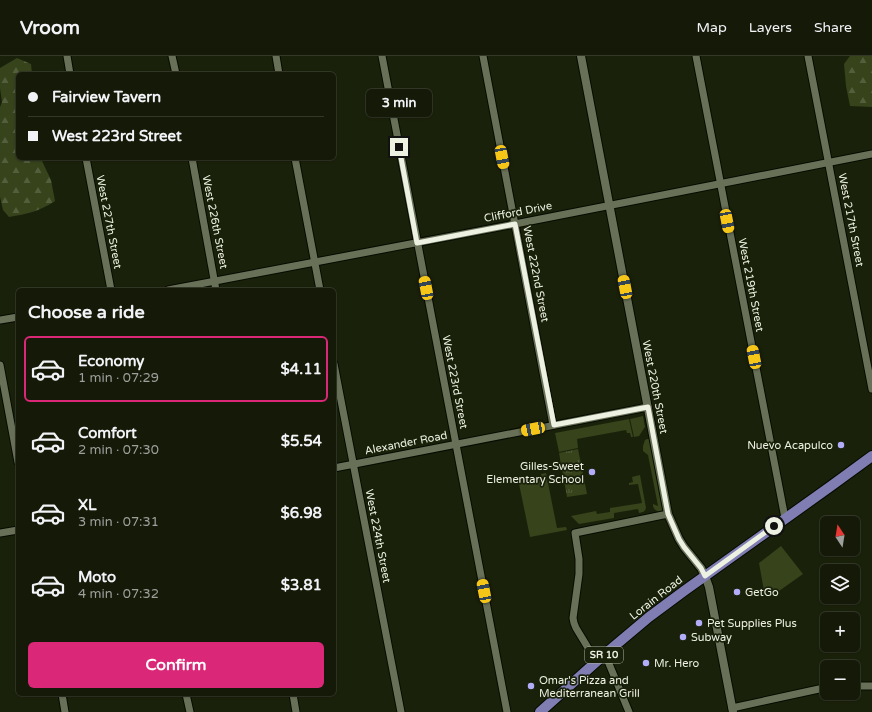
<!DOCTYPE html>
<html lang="en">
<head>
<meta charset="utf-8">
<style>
	:root { --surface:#141908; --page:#1d2212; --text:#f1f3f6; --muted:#9da09c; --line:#333829; --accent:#db2777 }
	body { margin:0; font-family:"Varela Round",sans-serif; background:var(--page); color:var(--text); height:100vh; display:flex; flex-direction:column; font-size:15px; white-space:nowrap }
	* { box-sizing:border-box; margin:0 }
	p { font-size:13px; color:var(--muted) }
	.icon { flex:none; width:22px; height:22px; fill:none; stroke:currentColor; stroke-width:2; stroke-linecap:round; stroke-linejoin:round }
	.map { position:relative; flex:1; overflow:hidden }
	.sheet { position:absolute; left:16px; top:232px; width:320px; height:408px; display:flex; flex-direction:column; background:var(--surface); border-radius:6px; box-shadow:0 1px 3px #0004,0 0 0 1px var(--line) }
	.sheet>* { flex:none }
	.hud { position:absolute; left:16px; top:16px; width:320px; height:88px; border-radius:6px; box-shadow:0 1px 3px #0004,0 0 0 1px var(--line); display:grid; align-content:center; height:88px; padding:0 12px; background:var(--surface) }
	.needle { width:26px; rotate:348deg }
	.controls { position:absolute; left:820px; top:460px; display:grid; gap:8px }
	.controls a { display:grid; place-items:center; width:40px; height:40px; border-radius:6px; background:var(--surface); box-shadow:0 1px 3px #0004,0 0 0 1px var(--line); font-size:20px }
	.end { position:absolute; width:18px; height:18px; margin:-9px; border:5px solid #ecf1e2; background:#111; box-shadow:0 0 0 2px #111 }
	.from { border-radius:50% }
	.bubble { position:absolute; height:28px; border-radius:6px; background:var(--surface); box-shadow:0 1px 3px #0004,0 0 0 1px var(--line); font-size:13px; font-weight:700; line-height:28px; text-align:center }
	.car { position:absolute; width:12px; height:24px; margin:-12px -6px; border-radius:5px; box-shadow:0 0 3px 1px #0007; background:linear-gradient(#f5c518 24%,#345 0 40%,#f5c518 0 76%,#345 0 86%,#f5c518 0) }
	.hud b { display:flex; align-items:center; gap:14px; height:38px; font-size:15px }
	.hud b+b { border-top:1px solid var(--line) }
	.hud i { width:10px; height:10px; background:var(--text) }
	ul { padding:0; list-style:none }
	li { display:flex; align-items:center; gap:12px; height:66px; margin:0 8px 6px; padding:0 4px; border:2px solid transparent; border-radius:6px }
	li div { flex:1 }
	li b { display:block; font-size:15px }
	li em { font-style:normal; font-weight:700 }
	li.active { border-color:var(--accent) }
	li>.icon { width:36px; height:36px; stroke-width:1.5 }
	h2 { padding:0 12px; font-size:18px; line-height:48px }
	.cta { display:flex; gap:8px; margin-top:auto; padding:8px 12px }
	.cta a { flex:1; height:46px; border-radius:6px; background:var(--accent); color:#fff; font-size:16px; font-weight:700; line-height:46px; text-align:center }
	header { display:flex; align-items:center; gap:24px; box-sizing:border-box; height:56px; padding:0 20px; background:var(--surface); border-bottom:1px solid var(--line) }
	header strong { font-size:19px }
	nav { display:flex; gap:22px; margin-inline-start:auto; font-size:14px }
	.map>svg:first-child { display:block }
	.green { fill:#36431b }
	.forest { fill:url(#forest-firs) }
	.park { fill:url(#park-tufts) }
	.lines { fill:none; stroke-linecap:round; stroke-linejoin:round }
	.minor-casing { stroke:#060b00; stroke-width:9 }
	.tertiary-casing { stroke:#060b00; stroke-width:10 }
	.primary-casing { stroke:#060b00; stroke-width:12 }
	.minor { stroke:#687157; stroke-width:7 }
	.tertiary { stroke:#687157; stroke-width:8 }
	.primary { stroke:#807db2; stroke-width:10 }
	.route { stroke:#ecf1e2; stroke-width:5 }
	.poi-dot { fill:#b2adf9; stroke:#1a210a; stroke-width:1.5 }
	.labels { text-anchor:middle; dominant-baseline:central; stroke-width:3.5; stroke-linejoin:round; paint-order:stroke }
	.shield { fill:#1a210a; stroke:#adb3a1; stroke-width:1 }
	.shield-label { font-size:10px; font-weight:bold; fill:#ecf1e2 }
	.street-label { font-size:11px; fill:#ecf1e2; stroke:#1a210a }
	.poi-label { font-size:11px; fill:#ecf1e2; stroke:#1a210a; text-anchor:start }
</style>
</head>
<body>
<header>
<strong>Vroom</strong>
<nav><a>Map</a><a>Layers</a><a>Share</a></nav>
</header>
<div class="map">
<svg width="872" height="656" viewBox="0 0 872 656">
	<defs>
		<pattern id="forest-firs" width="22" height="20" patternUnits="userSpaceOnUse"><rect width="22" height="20" fill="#36431b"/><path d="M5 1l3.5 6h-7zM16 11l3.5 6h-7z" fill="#535f3c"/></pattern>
		<pattern id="park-tufts" width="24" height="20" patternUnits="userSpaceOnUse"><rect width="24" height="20" fill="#36431b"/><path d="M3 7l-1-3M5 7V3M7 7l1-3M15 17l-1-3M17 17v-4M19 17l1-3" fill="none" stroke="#535f3c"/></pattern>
	</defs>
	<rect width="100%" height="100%" fill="#1a210a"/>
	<g class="green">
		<polygon points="643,360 645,371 639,380 634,381 630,363"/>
		<polygon points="629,363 633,381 631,381 630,377 627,377 626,374 577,383 578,392 559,396 555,377"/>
		<path d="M 647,383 L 649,383 L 651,385 L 663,452 L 662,455 C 658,457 654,454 653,450 L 653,448 L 658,450 L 648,399 L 643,395 L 643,390 L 645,384 Z"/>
		<polygon points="546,417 557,472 566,471 567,474 530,481 518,423 521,422 523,426 542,423 541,418"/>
		<path d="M 640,419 L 646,452 C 645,456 643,456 639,457 L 638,453 L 614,457 L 614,462 L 579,468 L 571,460 L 596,455 L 597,458 L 610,456 L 610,452 L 642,447 L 638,428 L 629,429 L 629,427 L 633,426 L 632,421 Z"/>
		<path d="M 781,490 L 803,518 L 772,540 C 768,540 766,539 764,535 L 759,507 Z"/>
	</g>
	<g class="forest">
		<polygon points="850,0 872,0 872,51 850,50 846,30 844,8"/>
		<path d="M 17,2 L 31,8 L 32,18 L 18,18 L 18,102 L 42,102 L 42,105 L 51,124 L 55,145 C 40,155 27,158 9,161 L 3,154 L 0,141 L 0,51 L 2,46 L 0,32 L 0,12 Z"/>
	</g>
	<polygon class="park" points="578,393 587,438 567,441 559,397"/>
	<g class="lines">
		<defs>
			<g id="minor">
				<polyline points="67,0 70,18"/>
				<polyline points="172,0 176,18"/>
				<polyline points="276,0 279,18"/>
				<polyline points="382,0 507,656"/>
				<polyline points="483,0 553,369"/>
				<polyline points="696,0 785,462"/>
				<polyline points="808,0 872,333"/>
				<polyline points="86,102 111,234"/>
				<polyline points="192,102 216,234"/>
				<polyline points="295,102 320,234"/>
				<polyline points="168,234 515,168 872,98"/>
				<polyline points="0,264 18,261"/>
				<polyline points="334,308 401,656"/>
				<polyline points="0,309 18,406"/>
				<polyline points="334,412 648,351"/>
				<polyline points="0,477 18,474"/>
				<polyline points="605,598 629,656"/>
				<polyline points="596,605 576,572 574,567 573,562 579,518 579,503 575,477 668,458"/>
				<polyline points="853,630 872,630"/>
				<polyline points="62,638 65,656"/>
				<polyline points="186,638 190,656"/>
				<polyline points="293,638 296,656"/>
				<polyline points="732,652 819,633 827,633"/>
			</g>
			<polyline id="tertiary" points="581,0 668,458 679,483 684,491 701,512 705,520 709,531 733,656"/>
			<polyline id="primary" points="540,656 605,598 649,561 684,535 831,430 872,400"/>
		</defs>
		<use href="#minor" class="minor-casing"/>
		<use href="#tertiary" class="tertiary-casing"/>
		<use href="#primary" class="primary-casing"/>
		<use href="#minor" class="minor"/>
		<use href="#tertiary" class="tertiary"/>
		<use href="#primary" class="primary"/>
	</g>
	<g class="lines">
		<polyline class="route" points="399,91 417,187 515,168 554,369 648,351 668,458 679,483 684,491 701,512 705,520 774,470"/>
	</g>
	<g class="poi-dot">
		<circle cx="841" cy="389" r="4"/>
		<circle cx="592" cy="416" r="4"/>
		<circle cx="737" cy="536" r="4"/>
		<circle cx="699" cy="567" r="4"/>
		<circle cx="683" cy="581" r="4"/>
		<circle cx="646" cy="607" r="4"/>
		<circle cx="531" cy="630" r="4"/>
	</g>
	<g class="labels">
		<rect class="shield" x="585" y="591" width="38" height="16" rx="3"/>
		<g class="shield-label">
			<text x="604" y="599">SR 10</text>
		</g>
		<g class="street-label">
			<text transform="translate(518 156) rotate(-11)">Clifford Drive</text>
			<text transform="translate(851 164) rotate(79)">West 217th Street</text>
			<text transform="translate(109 166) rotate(79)">West 227th Street</text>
			<text transform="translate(215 166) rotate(79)">West 226th Street</text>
			<text transform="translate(536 218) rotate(79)">West 222nd Street</text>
			<text transform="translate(751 229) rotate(79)">West 219th Street</text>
			<text transform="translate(455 326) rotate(79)">West 223rd Street</text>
			<text transform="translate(655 331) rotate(79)">West 220th Street</text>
			<text transform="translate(406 387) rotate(-11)">Alexander Road</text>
			<text transform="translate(378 480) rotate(79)">West 224th Street</text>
			<text transform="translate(656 542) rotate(-38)">Lorain Road</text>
		</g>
		<g class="poi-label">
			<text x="833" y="389" text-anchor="end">Nuevo Acapulco</text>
			<text x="584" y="410" text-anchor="end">Gilles-Sweet<tspan x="584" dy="13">Elementary School</tspan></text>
			<text x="745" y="536">GetGo</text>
			<text x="707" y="567">Pet Supplies Plus</text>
			<text x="691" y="581">Subway</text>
			<text x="654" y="607">Mr. Hero</text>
			<text x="539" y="624">Omar's Pizza and<tspan x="539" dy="13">Mediterranean Grill</tspan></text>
		</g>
	</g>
</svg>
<div class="controls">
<a><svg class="needle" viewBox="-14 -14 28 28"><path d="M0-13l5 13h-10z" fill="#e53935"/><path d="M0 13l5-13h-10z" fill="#9da09c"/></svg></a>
<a><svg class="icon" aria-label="layers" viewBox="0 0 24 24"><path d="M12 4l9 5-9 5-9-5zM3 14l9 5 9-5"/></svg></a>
<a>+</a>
<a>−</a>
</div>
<i class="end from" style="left:774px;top:470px"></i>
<i class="end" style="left:399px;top:91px"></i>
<div class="bubble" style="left:366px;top:33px;width:66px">3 min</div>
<i class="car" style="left:502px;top:101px;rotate:169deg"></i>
<i class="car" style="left:727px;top:165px;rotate:169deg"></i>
<i class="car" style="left:625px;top:231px;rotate:349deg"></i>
<i class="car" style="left:426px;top:232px;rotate:349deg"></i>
<i class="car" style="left:754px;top:301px;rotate:349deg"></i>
<i class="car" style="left:533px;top:373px;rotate:259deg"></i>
<i class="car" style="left:484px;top:535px;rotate:349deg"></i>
<div class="hud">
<b><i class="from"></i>Fairview Tavern</b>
<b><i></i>West 223rd Street</b>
</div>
<section class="sheet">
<h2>Choose a ride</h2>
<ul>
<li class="active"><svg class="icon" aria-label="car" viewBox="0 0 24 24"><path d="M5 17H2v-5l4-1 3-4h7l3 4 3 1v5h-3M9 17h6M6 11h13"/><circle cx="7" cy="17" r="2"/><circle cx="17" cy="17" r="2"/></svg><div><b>Economy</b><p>1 min · 07:29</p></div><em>$4.11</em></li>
<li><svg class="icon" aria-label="car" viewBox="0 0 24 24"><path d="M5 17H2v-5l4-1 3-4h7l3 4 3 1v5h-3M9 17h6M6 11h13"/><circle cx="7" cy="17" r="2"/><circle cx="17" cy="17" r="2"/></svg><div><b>Comfort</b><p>2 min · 07:30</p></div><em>$5.54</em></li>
<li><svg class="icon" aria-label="car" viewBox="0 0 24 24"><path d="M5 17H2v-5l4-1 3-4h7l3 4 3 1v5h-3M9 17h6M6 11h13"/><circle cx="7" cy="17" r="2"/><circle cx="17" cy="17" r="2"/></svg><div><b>XL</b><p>3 min · 07:31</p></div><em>$6.98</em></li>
<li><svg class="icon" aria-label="car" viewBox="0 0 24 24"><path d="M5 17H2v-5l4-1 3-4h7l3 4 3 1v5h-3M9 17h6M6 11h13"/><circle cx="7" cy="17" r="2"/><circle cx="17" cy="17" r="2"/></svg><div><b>Moto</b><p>4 min · 07:32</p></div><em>$3.81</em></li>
</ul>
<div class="cta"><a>Confirm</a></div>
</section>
</div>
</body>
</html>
